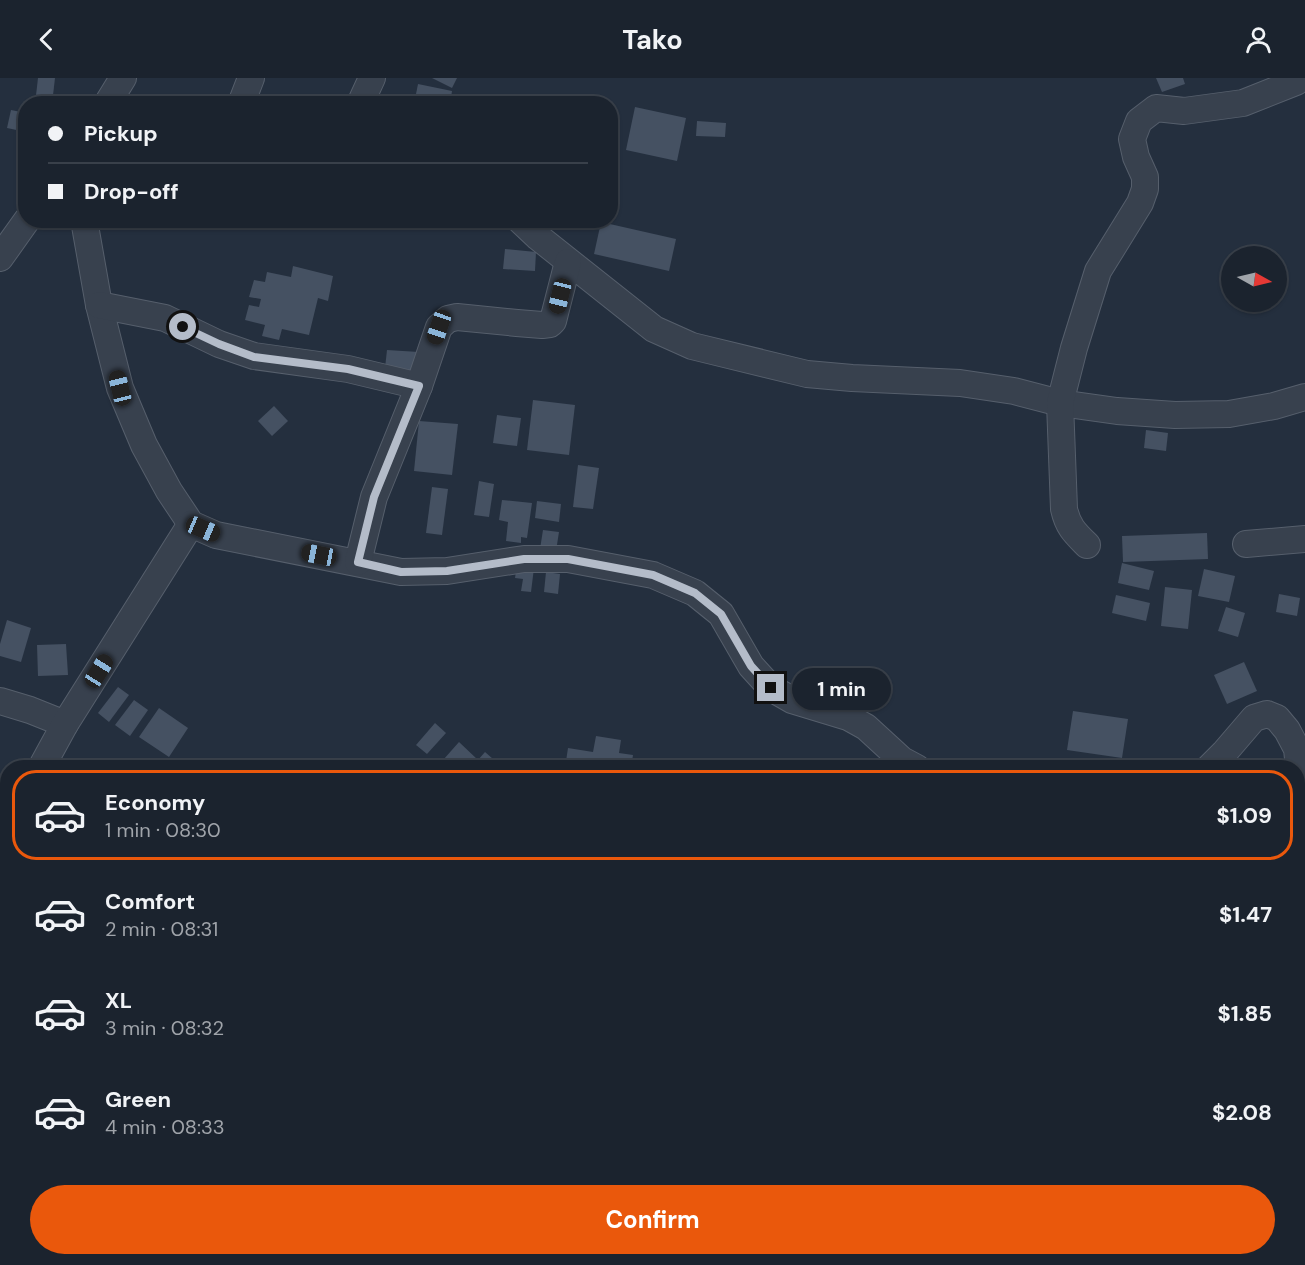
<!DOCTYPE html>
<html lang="en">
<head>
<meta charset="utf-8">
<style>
	:root { --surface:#1b232e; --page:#242b36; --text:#f1f3f6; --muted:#a0a4aa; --line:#39404a; --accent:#ea580c }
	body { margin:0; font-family:"DM Sans",sans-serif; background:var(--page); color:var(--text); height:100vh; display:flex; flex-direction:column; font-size:22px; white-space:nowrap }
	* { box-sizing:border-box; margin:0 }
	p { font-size:20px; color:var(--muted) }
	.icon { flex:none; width:33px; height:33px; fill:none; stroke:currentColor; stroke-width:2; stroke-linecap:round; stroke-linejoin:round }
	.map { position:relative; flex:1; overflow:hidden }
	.details { position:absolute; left:0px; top:682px; width:1305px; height:506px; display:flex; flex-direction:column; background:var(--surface); border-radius:24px 24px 0 0; box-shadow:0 2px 4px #0004,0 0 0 2px var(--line) }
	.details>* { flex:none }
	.top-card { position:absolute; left:18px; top:18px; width:600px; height:132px; border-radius:24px; box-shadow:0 2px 4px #0004,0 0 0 2px var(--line); display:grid; align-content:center; height:132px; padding:0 30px; background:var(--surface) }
	.needle { width:39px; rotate:98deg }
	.controls { position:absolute; left:1221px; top:168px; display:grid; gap:12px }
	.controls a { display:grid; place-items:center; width:66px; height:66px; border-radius:50%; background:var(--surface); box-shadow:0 2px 4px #0004,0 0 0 2px var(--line); font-size:30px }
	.end { position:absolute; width:27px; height:27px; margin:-14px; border:8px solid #b4bcc9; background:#111; box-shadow:0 0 0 3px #111 }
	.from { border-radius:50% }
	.bubble { position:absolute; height:42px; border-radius:21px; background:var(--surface); box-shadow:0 2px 4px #0004,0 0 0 2px var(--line); font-size:20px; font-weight:700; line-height:42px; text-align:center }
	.car { position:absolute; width:18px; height:36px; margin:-18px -9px; border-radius:8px; box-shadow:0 0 4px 2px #0007; background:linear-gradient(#222 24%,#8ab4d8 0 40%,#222 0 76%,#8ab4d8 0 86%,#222 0) }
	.top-card b { display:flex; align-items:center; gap:21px; height:57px; font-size:22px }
	.top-card b+b { border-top:2px solid var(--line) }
	.top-card i { width:15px; height:15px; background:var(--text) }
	ul { padding:10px 0 0; list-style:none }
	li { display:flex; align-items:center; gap:18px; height:90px; margin:0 12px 9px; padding:0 18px; border:3px solid transparent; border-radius:24px }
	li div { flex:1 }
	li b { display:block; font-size:22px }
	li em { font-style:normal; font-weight:700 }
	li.selected { border-color:var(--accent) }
	li>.icon { width:54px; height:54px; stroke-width:1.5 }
	.action { display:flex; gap:12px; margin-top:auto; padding:12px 30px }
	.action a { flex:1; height:69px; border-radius:36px; background:var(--accent); color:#fff; font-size:24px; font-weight:700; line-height:69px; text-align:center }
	header { display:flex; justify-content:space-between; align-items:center; height:78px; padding:0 30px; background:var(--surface); font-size:27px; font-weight:700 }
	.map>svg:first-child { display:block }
	.building { fill:#455162 }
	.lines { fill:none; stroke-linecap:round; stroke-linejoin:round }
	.street-casing { stroke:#565f6c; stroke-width:28 }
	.street { stroke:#38414e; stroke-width:26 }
	.route { stroke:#b4bcc9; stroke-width:8 }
</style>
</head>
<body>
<header><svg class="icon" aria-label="back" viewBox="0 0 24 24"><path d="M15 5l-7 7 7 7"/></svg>Tako<svg class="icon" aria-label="person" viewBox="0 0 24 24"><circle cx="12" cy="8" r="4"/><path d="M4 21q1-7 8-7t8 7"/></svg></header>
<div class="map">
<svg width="1305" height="1187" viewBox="0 0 1305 1187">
	<rect width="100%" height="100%" fill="#242f3e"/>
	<g class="building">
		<polygon points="38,0 55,0 52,26 35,26"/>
		<polygon points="432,0 457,0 452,10"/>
		<polygon points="1156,0 1183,0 1185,6 1162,14"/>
		<polygon points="418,6 452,13 450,26 414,26"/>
		<polygon points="635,29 686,40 677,83 626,72"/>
		<polygon points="11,32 26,35 26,54 7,50"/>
		<polygon points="697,43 726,45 725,59 696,58"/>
		<polygon points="140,142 167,142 164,151"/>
		<polygon points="601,144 676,161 669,193 594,176"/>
		<polygon points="505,171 536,174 535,193 503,191"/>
		<polygon points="293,188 333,198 328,223 318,220 309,257 282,251 279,262 262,258 265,247 245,242 249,227 259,229 261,221 249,219 254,202 265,204 267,194 291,199"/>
		<polygon points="387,272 419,274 417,302 384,299"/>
		<polygon points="533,322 575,327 569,377 527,372"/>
		<polygon points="274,328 288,343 272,358 258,343"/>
		<polygon points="497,337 521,340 517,368 493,365"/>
		<polygon points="419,343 458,346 452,397 414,393"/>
		<polygon points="1146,352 1168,355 1166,373 1144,370"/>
		<polygon points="578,387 599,390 593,431 573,429"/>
		<polygon points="479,403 494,406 489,439 474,437"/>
		<polygon points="432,409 448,411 442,457 426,455"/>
		<polygon points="502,422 532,425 527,460 521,459 521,465 506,463 508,444 499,442"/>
		<polygon points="537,423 561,426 559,444 535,440"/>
		<polygon points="543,452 559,454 556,473 540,471"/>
		<polygon points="1207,455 1208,481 1123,484 1122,458"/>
		<polygon points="1122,485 1154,493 1149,512 1118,505"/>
		<polygon points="517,487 534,490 531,514 521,513 523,501 515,500"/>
		<polygon points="1204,491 1235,498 1229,524 1198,518"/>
		<polygon points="546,494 560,496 558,516 544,514"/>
		<polygon points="1165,509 1192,512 1188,551 1161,548"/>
		<polygon points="1279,516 1300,520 1297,538 1276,534"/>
		<polygon points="1116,517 1150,525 1146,543 1112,535"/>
		<polygon points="1226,529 1245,535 1238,559 1218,553"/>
		<polygon points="7,542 31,550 21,584 0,578 0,566"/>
		<polygon points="66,566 68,597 38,598 37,567"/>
		<polygon points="1244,584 1257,613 1227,626 1214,597"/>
		<polygon points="118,609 129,617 109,644 98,635"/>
		<polygon points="134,622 148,632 130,658 115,647"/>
		<polygon points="159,630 188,650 169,679 139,659"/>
		<polygon points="1073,633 1128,641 1122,680 1067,672"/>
		<polygon points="435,645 446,655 427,676 416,667"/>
		<polygon points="596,658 621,662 619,675 633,677 631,690 565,690 568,670 593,674"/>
		<polygon points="459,664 478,682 485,674 501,688 499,690 436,690"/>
		<polygon points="180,680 198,690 175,690"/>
		<polygon points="0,898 8,904 8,925 0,935"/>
		<polygon points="854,1180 871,1180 870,1187 854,1187"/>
	</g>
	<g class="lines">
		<defs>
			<g id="street">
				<polyline points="107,26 123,0"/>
				<polyline points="241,26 251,0"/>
				<polyline points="360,26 372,0"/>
				<polyline points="84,142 99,227 120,310 144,367 169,413 191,446 216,457 401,494 447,493 524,481 568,481 653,497 695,515 721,536 751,588 771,610 792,622 848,639 866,649 902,682 917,690"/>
				<polyline points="520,142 538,159 654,251 692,268 807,296 852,300 960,305 1014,313 1060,325 1117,333 1175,337 1229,336 1274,328 1305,319"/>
				<polyline points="0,180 27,142"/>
				<polyline points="99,227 165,240 219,266 254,278 348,291 419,308"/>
				<polyline points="1246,466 1305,461"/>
				<path d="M 1087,467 C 1075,455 1068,449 1064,431 L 1060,325 L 1074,270 L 1098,193 L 1140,125 L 1145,111 L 1145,99 L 1136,79 L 1132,61 L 1139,43 L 1156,30 L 1184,33 L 1243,25 L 1296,4 L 1300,0"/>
				<polyline points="358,484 374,419 419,308 439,249 448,241 457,239 517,245 542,247 550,246 553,243 555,235 568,184"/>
				<polyline points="0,623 30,632 65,646"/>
				<polyline points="41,690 65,646 191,446"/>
				<polyline points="1209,690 1224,675 1254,640 1267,636 1277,640 1287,652 1297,671 1305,745"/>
				<polyline points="0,751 8,743"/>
				<polyline points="1298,888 1305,880"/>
				<polyline points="1298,1008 1305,1022"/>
				<polyline points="0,1108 8,1106"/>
				<polyline points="384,1180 385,1187"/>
				<polyline points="809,1187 810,1180"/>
			</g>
		</defs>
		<use href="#street" class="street-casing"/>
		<use href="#street" class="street"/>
	</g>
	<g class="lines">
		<polyline class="route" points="183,249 219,266 254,279 348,291 419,308 374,419 358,484 401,494 447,493 524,481 568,481 653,497 695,515 721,536 751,588 771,610"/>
	</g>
</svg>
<div class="controls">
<a><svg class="needle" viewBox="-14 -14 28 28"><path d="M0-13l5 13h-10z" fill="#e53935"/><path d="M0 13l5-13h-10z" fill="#a0a4aa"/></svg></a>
</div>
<i class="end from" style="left:183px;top:249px"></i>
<i class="end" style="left:771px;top:610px"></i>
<div class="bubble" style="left:792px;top:590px;width:99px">1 min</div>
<i class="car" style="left:560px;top:218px;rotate:194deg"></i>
<i class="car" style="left:439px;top:249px;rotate:199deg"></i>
<i class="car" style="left:120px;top:310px;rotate:346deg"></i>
<i class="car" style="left:203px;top:451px;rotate:113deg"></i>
<i class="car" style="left:319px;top:477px;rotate:281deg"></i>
<i class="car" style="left:99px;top:593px;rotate:32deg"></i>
<div class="top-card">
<b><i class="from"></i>Pickup</b>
<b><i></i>Drop-off</b>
</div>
<section class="details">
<ul>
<li class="selected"><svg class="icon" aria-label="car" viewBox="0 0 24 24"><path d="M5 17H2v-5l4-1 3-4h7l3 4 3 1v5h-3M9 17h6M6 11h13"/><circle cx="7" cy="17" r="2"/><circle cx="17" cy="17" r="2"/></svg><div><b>Economy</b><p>1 min · 08:30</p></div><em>$1.09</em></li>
<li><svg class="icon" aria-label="car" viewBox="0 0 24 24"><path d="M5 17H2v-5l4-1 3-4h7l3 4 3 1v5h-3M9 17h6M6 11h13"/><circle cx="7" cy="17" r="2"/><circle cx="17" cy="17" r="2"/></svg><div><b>Comfort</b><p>2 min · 08:31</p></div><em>$1.47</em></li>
<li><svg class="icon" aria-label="car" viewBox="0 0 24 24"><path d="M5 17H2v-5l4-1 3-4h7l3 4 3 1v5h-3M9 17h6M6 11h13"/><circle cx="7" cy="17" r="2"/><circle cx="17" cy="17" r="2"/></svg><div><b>XL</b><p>3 min · 08:32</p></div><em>$1.85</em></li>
<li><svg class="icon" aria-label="car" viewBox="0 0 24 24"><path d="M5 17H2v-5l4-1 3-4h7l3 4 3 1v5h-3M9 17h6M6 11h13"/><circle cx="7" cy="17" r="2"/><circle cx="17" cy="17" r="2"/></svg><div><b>Green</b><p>4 min · 08:33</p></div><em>$2.08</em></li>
</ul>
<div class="action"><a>Confirm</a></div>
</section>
</div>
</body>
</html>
